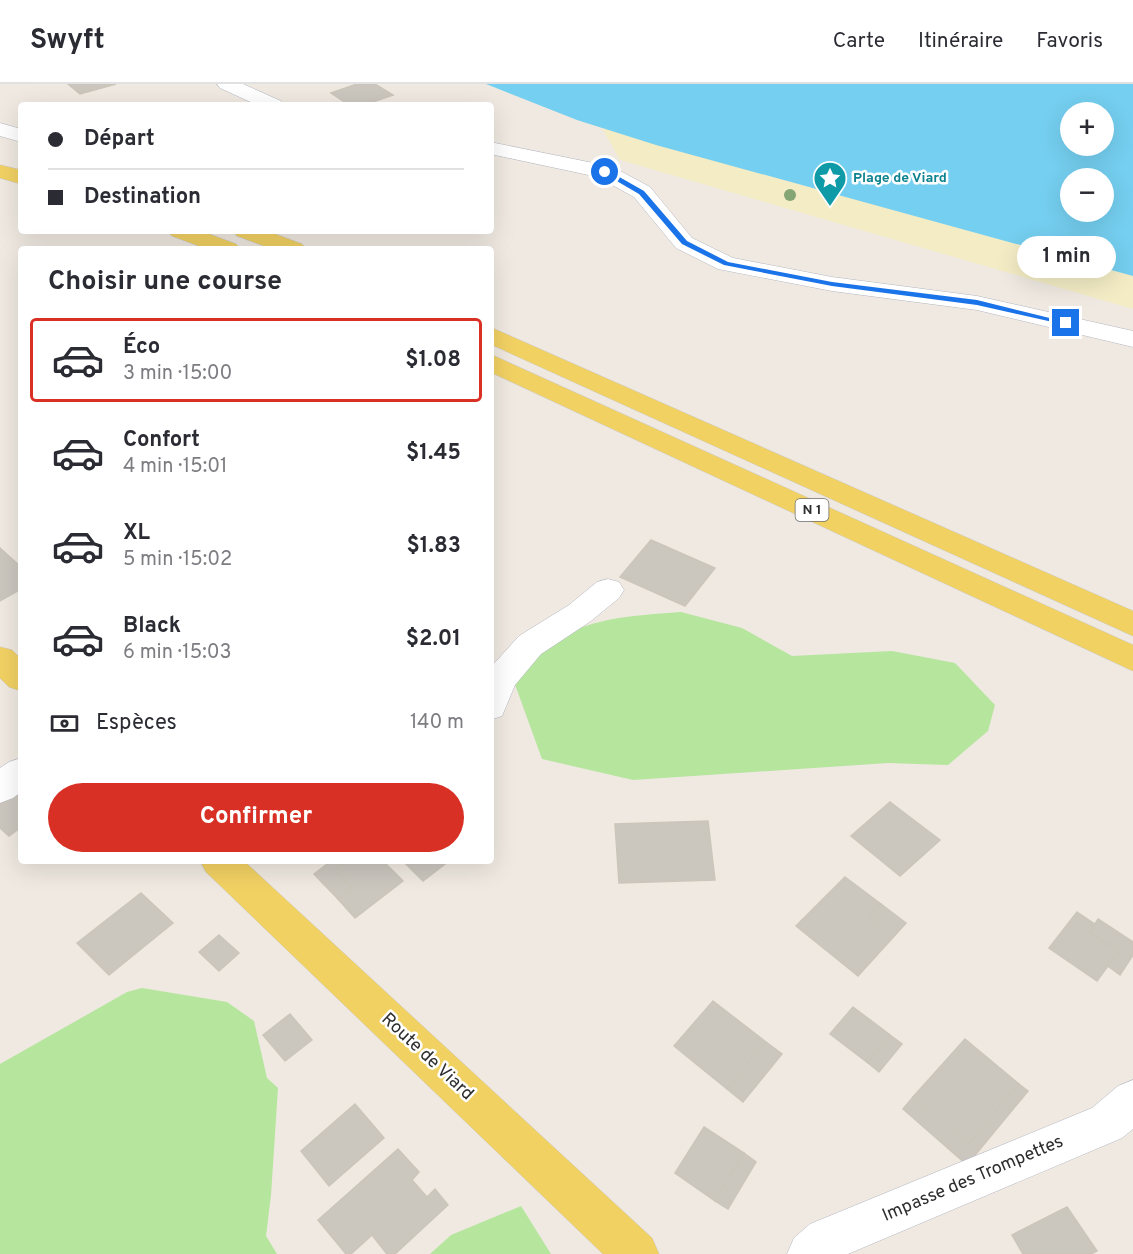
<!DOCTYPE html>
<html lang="fr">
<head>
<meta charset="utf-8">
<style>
	:root { --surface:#fff; --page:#f2f2f3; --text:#2b2b33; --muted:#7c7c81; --line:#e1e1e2; --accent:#d93025 }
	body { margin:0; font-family:Overpass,sans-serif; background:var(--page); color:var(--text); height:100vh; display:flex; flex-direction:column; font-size:22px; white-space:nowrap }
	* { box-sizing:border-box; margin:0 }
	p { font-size:20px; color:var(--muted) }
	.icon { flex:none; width:33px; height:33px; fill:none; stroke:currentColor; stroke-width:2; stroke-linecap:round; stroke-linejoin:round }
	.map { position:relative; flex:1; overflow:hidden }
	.panel { position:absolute; left:18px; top:162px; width:476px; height:618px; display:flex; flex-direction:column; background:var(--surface); border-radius:6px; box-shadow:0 6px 24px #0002 }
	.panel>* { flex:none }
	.guide { position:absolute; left:18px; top:18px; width:476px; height:132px; border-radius:6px; box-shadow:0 6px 24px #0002; display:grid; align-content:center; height:132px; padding:0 30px; background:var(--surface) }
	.buttons { position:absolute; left:1060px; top:18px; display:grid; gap:12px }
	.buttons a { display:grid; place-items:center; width:54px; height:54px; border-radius:50%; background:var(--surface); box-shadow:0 6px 24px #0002; font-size:30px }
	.end { position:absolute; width:27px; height:27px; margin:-14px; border:8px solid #1a73e8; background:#fff; box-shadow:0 0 0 3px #fff }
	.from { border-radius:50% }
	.bubble { position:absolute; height:42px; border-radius:21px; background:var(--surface); box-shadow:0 6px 24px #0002; font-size:20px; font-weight:700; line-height:42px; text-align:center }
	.guide b { display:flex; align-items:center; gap:21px; height:57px; font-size:22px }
	.guide b+b { border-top:2px solid var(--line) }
	.guide i { width:15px; height:15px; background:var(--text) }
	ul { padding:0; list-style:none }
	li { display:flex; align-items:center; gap:18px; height:84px; margin:0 12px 9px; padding:0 18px; border:3px solid transparent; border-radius:6px }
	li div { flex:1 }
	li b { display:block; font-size:22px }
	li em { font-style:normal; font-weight:700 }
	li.on { border-color:var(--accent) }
	li>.icon { width:54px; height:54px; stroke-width:1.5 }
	h2 { padding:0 30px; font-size:27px; line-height:72px }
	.pay { display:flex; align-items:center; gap:15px; height:66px; padding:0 30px; font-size:22px }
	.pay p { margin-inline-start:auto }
	.cta { display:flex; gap:12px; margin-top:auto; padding:12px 30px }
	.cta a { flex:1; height:69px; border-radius:36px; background:var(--accent); color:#fff; font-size:24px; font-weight:700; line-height:69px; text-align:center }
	header { display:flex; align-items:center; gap:36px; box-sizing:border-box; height:84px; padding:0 30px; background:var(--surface); border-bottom:2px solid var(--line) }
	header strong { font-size:28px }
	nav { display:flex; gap:33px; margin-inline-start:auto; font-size:21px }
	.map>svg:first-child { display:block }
	.green { fill:#b6e59e }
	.sand { fill:#f3ecc5 }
	.water { fill:#75cff0; fill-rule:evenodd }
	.building { fill:#cbc7bf; stroke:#cbc5ba; stroke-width:1.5 }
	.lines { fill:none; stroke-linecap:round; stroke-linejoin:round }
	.minor-casing { stroke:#b4b7c1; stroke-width:1 }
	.major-casing { stroke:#c9c9c9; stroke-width:1 }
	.minor { fill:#fff; fill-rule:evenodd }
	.major { fill:#f2d163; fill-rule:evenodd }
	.tree { fill:#84a574 }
	.route { fill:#1a73e8 }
	.labels { text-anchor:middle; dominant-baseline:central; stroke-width:5; stroke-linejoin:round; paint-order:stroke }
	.far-culture-label { font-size:14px; font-weight:bold; fill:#0d838f; stroke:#fff; text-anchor:start }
	.shield { fill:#fff; stroke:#6d6d6d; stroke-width:1.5 }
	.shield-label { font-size:14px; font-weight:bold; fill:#2e2e2e }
	.near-street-label { font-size:18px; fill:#2e2e2e; stroke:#fff }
</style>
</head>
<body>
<header>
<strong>Swyft</strong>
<nav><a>Carte</a><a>Itinéraire</a><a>Favoris</a></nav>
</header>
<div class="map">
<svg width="1133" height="1170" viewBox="0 0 1133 1170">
	<rect width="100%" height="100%" fill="#efe9e1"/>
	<g class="green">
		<path d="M 681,528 L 742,544 L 792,572 L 892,567 L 955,579 L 995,621 L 988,647 L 948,681 L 888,679 L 633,696 L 542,675 L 513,595 C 519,587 526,577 534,570 C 578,534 627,532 681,528 Z"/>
		<polygon points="142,904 227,918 254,937 267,994 278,1004 271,1111 266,1152 277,1170 0,1170 0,980 127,908"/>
		<polygon points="521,1122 551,1170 430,1170 451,1151"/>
	</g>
	<polygon class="sand" points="602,44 744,85 1133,192 1133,225 620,76"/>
	<path class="water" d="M 486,0 L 1133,0 L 1133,192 L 656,61 L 577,36 ZM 1071,28 L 1104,28 L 1104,62 L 1071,62 ZM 1071,94 L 1104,94 L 1104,128 L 1071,128 Z"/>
	<g class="building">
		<polygon points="68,0 116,0 80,10"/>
		<polygon points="357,0 375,0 393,11 364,21 349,21 331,9"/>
		<polygon points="651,456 715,484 685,522 620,493"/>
		<polygon points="0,464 21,483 21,505 0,517"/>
		<polygon points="21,704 21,743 9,752 0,744 0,720"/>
		<polygon points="890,718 940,756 900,792 851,752"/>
		<polygon points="708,737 715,796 619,799 615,740"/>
		<polygon points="331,777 347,777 335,786 353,804 338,815 314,790"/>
		<polygon points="347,777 383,777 403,797 355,834 338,815 353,804 335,786"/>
		<polygon points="403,777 449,777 423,797"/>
		<polygon points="845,793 881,820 870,831 880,839 842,879 796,842"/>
		<polygon points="141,809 173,839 109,891 77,859"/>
		<polygon points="881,820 906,839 858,892 842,879 880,839 870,831"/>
		<polygon points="1077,828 1096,841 1090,848 1119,867 1097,897 1049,864"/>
		<polygon points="1098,835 1133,858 1133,871 1120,891 1108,882 1119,867 1090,848"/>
		<polygon points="219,851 239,869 219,887 199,868"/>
		<polygon points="713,917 766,958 727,1005 674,962"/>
		<polygon points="853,923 890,951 868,979 830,950"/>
		<polygon points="290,930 312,956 285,977 263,951"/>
		<polygon points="890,951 902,960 879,988 868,979"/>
		<polygon points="965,955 1019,1000 968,1061 913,1013"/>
		<polygon points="766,958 782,970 743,1018 727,1005"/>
		<polygon points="1019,1000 1028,1007 967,1081 903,1025 913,1013 968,1061"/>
		<polygon points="355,1020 384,1054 329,1102 301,1067"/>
		<polygon points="704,1043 744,1069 715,1117 675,1089"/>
		<polygon points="398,1065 419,1088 412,1096 427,1113 435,1105 448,1121 395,1170 387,1170 372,1151 351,1170 346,1170 318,1136"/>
		<polygon points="744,1069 756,1078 728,1125 715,1117"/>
		<polygon points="1067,1123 1097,1167 1091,1170 1023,1170 1012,1151"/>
	</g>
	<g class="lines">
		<defs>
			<g id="minor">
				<polygon points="217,0 243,0 281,17 284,21 257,21 220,4"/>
				<polygon points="0,39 21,45 21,58 0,52"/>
				<polygon points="490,58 613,83 650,103 692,154 733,174 832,193 977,212 1133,247 1133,263 977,226 832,207 718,185 676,164 634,113 598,93 490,70"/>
				<polygon points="608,495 619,498 624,506 619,514 591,537 541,570 515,601 502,632 490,636 490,584 519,552 569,521 597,498"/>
				<polygon points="21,674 21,708 13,714 0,719 0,684 9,678"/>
				<polygon points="1133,996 1133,1045 1122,1054 848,1170 787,1170 794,1154 810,1140 1092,1024 1118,1002"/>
			</g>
			<g id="major">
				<polygon points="0,81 21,86 21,100 0,94"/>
				<polygon points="168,147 201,147 236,160 240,165 207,165 172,152"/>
				<polygon points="233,147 267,147 302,160 306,165 272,165 237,152"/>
				<polygon points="490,243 1133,527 1133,552 490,260"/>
				<polygon points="490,270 1133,561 1133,587 490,288"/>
				<polygon points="0,563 12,566 21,575 21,607 9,603 0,594"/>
				<polygon points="200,777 244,777 652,1154 659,1170 603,1170 206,788"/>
			</g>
		</defs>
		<use href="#minor" class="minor-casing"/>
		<use href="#major" class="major-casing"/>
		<use href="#minor" class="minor"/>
		<use href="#major" class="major"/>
	</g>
	<g class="tree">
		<circle cx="790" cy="111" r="6"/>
		<circle cx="1026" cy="172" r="7"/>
	</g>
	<polygon class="route" points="603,86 607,86 644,107 687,157 728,178 832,198 977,216 1070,239 1066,241 977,221 832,202 724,181 682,160 639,110 603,89"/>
	<defs>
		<symbol id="sight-pin" viewBox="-11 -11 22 30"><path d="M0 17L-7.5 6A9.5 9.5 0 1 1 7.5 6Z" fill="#0f9aa8" stroke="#fff"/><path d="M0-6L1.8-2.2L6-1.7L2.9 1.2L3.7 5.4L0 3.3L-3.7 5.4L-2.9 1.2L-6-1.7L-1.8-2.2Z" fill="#fff"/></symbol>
	</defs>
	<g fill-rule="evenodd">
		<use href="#sight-pin" x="811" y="75" width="38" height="52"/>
	</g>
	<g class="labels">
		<g class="far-culture-label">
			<text x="853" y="94">Plage de Viard</text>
		</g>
		<rect class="shield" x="795.5" y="415" width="33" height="22" rx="4.5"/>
		<g class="shield-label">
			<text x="812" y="426">N 1</text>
		</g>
		<g class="near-street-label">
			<text transform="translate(427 973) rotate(43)">Route de Viard</text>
			<text transform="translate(973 1095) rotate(-23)">Impasse des Trompettes</text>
		</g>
	</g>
</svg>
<div class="buttons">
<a>+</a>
<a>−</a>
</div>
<i class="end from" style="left:605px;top:88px"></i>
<i class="end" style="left:1066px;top:239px"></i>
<div class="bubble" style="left:1017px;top:152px;width:99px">1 min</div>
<div class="guide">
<b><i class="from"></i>Départ</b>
<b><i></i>Destination</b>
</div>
<section class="panel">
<h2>Choisir une course</h2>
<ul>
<li class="on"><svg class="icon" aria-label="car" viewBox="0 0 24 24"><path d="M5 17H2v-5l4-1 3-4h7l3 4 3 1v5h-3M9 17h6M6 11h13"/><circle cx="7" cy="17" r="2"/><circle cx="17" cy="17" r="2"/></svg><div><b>Éco</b><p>3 min · 15:00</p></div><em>$1.08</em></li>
<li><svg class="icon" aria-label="car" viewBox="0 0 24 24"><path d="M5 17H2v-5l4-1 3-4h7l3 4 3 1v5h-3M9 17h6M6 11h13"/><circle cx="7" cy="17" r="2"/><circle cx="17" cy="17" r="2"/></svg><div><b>Confort</b><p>4 min · 15:01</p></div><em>$1.45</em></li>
<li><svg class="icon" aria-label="car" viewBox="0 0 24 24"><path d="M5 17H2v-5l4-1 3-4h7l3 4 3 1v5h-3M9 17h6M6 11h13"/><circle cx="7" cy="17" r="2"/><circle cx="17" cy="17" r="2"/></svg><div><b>XL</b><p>5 min · 15:02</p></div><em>$1.83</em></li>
<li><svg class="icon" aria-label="car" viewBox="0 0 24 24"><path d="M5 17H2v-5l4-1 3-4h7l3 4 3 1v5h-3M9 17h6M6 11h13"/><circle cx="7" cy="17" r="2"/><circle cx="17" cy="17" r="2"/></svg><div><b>Black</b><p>6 min · 15:03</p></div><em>$2.01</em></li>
</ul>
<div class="pay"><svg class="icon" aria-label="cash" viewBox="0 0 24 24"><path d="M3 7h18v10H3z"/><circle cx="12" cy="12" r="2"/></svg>Espèces<p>140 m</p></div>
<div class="cta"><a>Confirmer</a></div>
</section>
</div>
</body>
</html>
